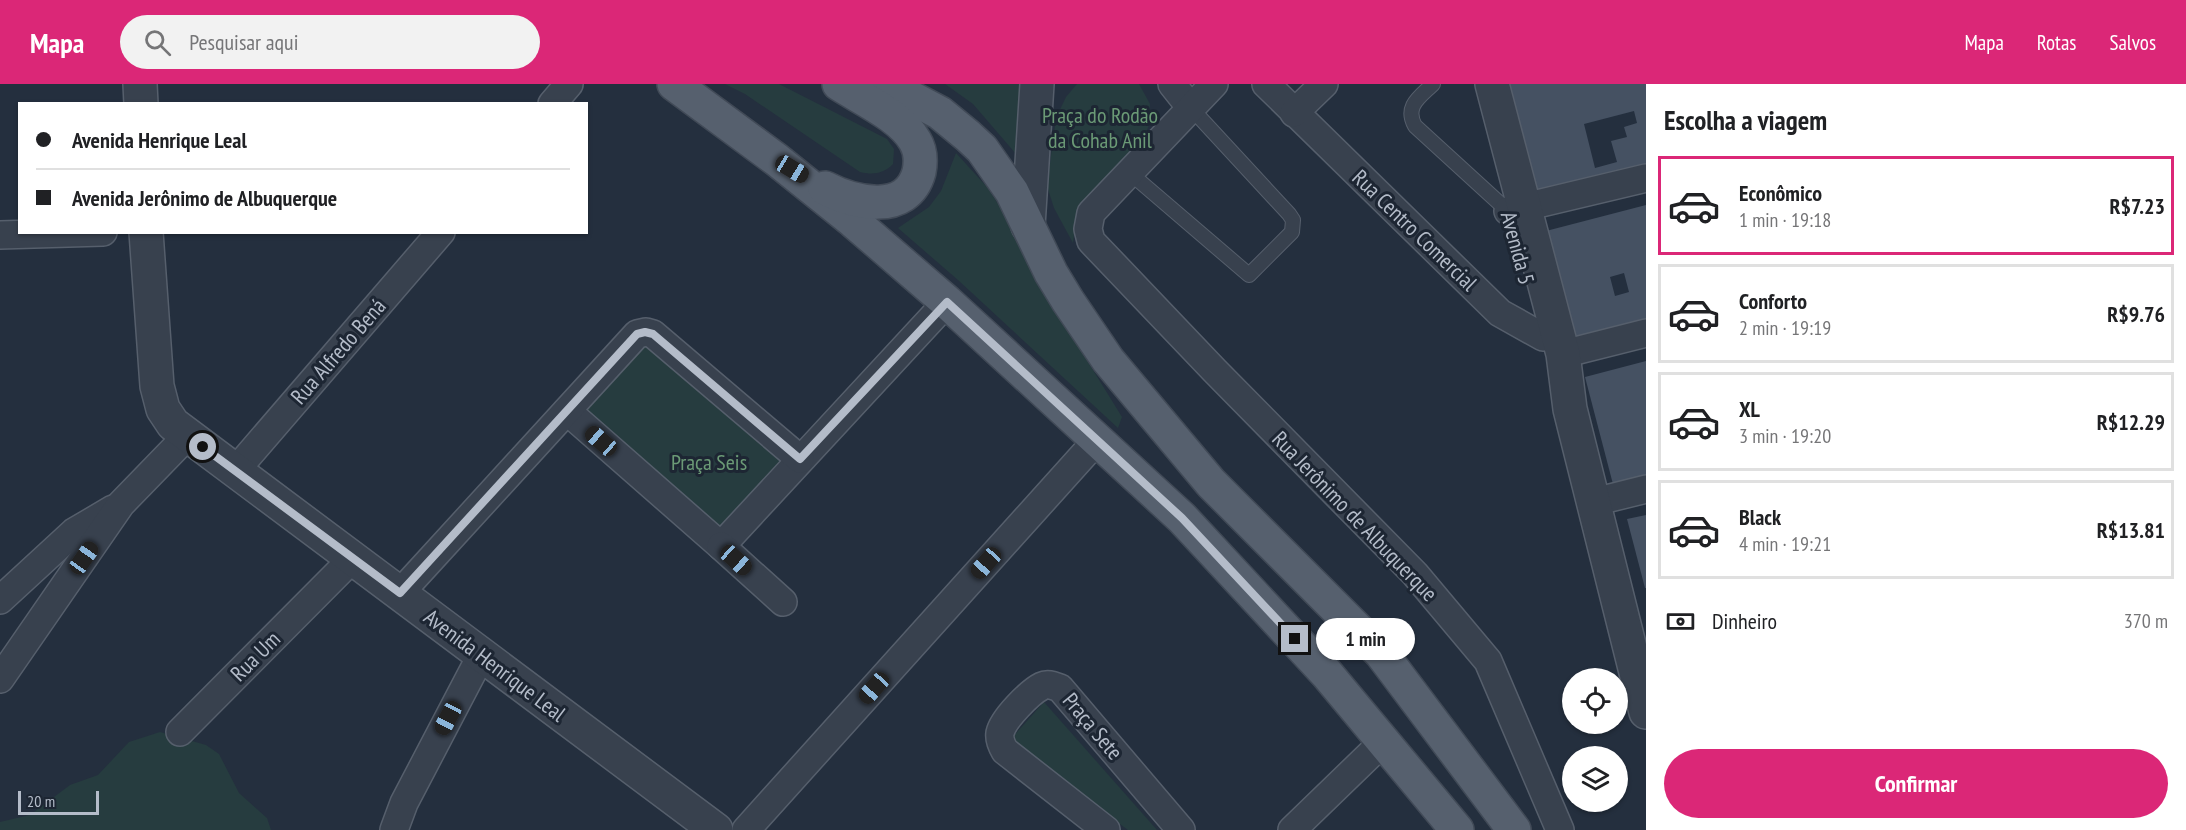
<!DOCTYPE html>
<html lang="pt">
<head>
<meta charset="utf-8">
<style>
	:root { --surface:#fff; --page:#f2f2f2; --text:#202124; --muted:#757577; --line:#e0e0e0; --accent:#db2777 }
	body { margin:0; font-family:"PT Sans Narrow",sans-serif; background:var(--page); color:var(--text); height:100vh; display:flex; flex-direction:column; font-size:22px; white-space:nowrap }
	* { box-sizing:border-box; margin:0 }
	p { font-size:20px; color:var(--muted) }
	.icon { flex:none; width:33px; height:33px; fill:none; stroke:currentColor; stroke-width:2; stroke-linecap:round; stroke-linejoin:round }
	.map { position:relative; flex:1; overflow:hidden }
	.drawer { display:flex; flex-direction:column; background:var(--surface); width:540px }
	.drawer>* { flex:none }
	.guide { position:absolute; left:18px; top:18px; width:570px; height:132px; border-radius:0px; box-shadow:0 2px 4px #0004; display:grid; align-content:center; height:132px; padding:0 18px; background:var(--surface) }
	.fabs { position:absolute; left:1562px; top:584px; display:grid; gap:12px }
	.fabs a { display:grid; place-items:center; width:66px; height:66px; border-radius:50%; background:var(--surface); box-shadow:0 2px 4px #0004; font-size:30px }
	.scale { position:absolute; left:18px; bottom:15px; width:81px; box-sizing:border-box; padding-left:6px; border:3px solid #b4bcc9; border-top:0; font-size:16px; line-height:21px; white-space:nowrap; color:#b4bcc9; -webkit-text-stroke:4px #1d2633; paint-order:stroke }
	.end { position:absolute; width:27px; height:27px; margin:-14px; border:8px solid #b4bcc9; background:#111; box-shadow:0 0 0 3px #111 }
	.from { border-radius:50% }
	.bubble { position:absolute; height:42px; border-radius:21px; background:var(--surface); box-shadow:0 2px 4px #0004; font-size:20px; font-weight:700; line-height:42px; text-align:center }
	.car { position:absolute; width:18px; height:36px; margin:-18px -9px; border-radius:8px; box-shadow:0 0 4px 2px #0007; background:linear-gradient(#222 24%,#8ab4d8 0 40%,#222 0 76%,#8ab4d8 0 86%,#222 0) }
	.guide b { display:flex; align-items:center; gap:21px; height:57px; font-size:22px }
	.guide b+b { border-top:2px solid var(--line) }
	.guide i { width:15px; height:15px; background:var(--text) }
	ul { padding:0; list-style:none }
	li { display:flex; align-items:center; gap:18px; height:99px; margin:0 12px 9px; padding:0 6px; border:3px solid var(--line); border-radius:0px }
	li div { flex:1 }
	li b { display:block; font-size:22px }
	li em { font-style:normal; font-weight:700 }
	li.selected { border-color:var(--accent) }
	li>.icon { width:54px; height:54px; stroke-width:1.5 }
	h2 { padding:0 18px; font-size:27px; line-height:72px }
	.pay { display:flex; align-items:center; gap:15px; height:66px; padding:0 18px; font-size:22px }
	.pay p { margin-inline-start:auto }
	.button { display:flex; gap:12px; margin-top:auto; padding:12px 18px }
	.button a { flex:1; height:69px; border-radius:36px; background:var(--accent); color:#fff; font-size:24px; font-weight:700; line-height:69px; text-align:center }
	header { display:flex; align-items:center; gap:36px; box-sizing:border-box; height:84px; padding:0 30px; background:var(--accent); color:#fff }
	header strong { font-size:28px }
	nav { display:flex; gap:33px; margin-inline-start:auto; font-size:21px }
	.search { width:420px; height:54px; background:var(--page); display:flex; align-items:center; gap:15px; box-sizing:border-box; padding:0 21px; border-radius:33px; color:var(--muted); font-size:22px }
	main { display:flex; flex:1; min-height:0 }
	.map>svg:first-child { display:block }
	.green { fill:#263c3f }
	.building { fill:#455162; fill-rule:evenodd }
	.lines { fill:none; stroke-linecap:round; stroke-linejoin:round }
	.service-casing { stroke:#565f6c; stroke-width:16 }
	.minor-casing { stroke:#565f6c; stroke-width:30 }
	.tertiary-casing { stroke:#565f6c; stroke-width:36 }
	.primary-casing { stroke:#414a57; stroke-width:36 }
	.service { stroke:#38414e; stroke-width:14 }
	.minor { stroke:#38414e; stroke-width:27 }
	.tertiary { stroke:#38414e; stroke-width:33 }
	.primary { stroke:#56606e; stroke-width:33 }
	.route { stroke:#b4bcc9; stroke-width:8 }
	.labels { text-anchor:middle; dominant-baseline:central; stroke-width:6; stroke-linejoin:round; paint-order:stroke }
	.park-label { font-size:22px; fill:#6b9a76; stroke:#1d2633 }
	.street-label { font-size:22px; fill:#b4bcc9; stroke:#1d2633 }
</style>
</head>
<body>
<header>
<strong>Mapa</strong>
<div class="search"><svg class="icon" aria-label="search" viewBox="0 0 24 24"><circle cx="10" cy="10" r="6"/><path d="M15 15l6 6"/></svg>Pesquisar aqui</div>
<nav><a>Mapa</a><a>Rotas</a><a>Salvos</a></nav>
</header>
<main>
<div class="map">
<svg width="1646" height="746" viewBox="0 0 1646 746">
	<rect width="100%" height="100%" fill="#242f3e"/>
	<g class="green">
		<path d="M 725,0 L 779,0 L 887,55 L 894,65 L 893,80 C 883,90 873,91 860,88 L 745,10 Z"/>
		<polygon points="945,0 1024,0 1024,59 1016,70 973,20"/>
		<polygon points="1077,0 1139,0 1150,20 1149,41 1140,64 1077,129 1073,159 1054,124 1047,102 1056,34 1066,13"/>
		<polygon points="956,69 987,103 1022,156 1080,265 1122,333 1118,344 958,196 898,144 929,123 941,107"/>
		<polygon points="641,258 781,378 717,449 574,321"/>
		<polygon points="1044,618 1157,746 1128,746 1009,657"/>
		<polygon points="160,648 206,661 219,670 239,709 267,734 271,746 0,746 0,738 30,731 70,701 98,691 129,658"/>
	</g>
	<g class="building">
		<path d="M 1509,0 L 1646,0 L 1646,87 L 1539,114 ZM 1634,27 L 1637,39 L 1624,43 L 1627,53 L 1611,57 L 1617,78 L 1595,84 L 1584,40 Z"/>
		<path d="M 1646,121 L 1646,243 L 1576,261 L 1546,147 ZM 1624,189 L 1629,208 L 1615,212 L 1610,193 Z"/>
		<polygon points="1646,277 1646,396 1614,404 1585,293"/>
		<polygon points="1646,431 1646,504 1645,504 1627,435"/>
	</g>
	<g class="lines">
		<defs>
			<g id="service">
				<path d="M 1433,0 C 1420,13 1404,22 1415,42 L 1508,127"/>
				<polyline points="1130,89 1249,191 1292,148 1293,136 1289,130 1191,24"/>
			</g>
			<g id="minor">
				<polyline points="1172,0 1191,24"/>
				<polyline points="1214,0 1091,129 1088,145 1091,157 1215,287 1415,490 1488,577 1560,746"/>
				<polyline points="1266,0 1500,229 1543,253"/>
				<polyline points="552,20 569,0"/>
				<polyline points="1294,29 1324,0"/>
				<polyline points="1508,127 1646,94"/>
				<polyline points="0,151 103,148"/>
				<polyline points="1563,270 1646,249"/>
				<polyline points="567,327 721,462 947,218"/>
				<polyline points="236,386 441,148"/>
				<polyline points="1594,418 1646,405"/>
				<polyline points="721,462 783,518"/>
				<polyline points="400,509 637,250 646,248 653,250 800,375"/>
				<polyline points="0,516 74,448 113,425"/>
				<polyline points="0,595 121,420 187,352"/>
				<polyline points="180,648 353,474"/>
				<polyline points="394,746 404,719 482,570"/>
				<polyline points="746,746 1098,355"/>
				<path d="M 1106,746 L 1005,667 C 1002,662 999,655 1000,649 C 1003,635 1030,608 1042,602 C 1048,599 1054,602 1060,604 L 1181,746"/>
				<polyline points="1292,746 1383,658"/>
			</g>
			<g id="tertiary">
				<polyline points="140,0 141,20"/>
				<polyline points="1492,0 1563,270 1570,325 1646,628"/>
				<polyline points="1028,142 1037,0"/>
				<polyline points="146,148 157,302 163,325 173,340 716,746"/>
			</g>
			<g id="primary">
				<polyline points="674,0 777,76 853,137 947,218 1182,434 1327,590 1457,746"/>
				<polyline points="885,0 940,29 968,52 982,65 1012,108 1051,189 1068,217 1108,276 1211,399 1381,569 1514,746"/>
				<path d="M 825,104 C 854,119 907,132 919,88 C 921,78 921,67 915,57 C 902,33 862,15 839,0"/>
			</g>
		</defs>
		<use href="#service" class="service-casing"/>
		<use href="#minor" class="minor-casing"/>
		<use href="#tertiary" class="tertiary-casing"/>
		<use href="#primary" class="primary-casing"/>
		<use href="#service" class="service"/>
		<use href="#minor" class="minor"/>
		<use href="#tertiary" class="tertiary"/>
		<use href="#primary" class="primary"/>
	</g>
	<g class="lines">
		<polyline class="route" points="203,363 400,509 637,250 645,248 653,250 800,375 947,218 1182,434 1295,555"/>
	</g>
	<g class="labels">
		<g class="park-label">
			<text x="1100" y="31">Praça do Rodão<tspan x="1100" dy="25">da Cohab Anil</tspan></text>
			<text x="709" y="378">Praça Seis</text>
		</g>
		<g class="street-label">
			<text transform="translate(1415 146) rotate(44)">Rua Centro Comercial</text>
			<text transform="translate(1518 164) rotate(75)">Avenida 5</text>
			<text transform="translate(338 267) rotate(-49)">Rua Alfredo Bená</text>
			<text transform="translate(1355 432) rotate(46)">Rua Jerônimo de Albuquerque</text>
			<text transform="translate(255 572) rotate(-45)">Rua Um</text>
			<text transform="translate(495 581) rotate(37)">Avenida Henrique Leal</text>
			<text transform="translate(1093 642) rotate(50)">Praça Sete</text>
		</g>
	</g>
</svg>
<div class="fabs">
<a><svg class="icon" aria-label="locate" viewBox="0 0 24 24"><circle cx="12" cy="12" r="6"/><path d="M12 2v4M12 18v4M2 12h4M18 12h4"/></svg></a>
<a><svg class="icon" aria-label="layers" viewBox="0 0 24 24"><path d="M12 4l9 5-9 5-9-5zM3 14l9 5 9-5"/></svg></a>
</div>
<div class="scale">20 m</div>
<i class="end from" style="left:203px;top:363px"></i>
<i class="end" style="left:1295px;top:555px"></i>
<div class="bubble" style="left:1316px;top:534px;width:99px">1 min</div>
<i class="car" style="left:792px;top:85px;rotate:121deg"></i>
<i class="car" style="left:601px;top:357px;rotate:311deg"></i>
<i class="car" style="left:84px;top:474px;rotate:35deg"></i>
<i class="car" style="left:736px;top:476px;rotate:132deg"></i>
<i class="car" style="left:986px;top:479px;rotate:222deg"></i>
<i class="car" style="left:874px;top:604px;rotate:222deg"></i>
<i class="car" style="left:448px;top:634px;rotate:208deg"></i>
<div class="guide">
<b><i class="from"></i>Avenida Henrique Leal</b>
<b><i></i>Avenida Jerônimo de Albuquerque</b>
</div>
</div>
<section class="drawer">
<h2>Escolha a viagem</h2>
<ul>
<li class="selected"><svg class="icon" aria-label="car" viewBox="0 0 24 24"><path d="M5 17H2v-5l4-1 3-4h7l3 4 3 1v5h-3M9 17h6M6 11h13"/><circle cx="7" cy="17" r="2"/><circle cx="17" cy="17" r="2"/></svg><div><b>Econômico</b><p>1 min · 19:18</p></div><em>R$7.23</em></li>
<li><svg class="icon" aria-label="car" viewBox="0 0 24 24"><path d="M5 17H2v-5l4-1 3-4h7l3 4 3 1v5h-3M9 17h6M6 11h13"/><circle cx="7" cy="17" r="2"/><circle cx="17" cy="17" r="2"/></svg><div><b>Conforto</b><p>2 min · 19:19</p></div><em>R$9.76</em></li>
<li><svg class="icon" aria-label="car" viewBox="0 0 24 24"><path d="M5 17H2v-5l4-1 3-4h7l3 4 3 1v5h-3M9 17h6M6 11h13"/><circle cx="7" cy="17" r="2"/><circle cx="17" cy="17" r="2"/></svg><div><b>XL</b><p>3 min · 19:20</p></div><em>R$12.29</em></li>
<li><svg class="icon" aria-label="car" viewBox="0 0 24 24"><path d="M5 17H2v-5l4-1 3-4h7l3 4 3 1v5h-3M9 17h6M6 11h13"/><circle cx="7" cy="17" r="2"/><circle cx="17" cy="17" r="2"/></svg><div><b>Black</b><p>4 min · 19:21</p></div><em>R$13.81</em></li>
</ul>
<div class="pay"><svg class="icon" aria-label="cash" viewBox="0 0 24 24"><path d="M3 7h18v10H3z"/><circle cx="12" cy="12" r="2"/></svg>Dinheiro<p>370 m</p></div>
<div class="button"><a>Confirmar</a></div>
</section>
</main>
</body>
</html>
